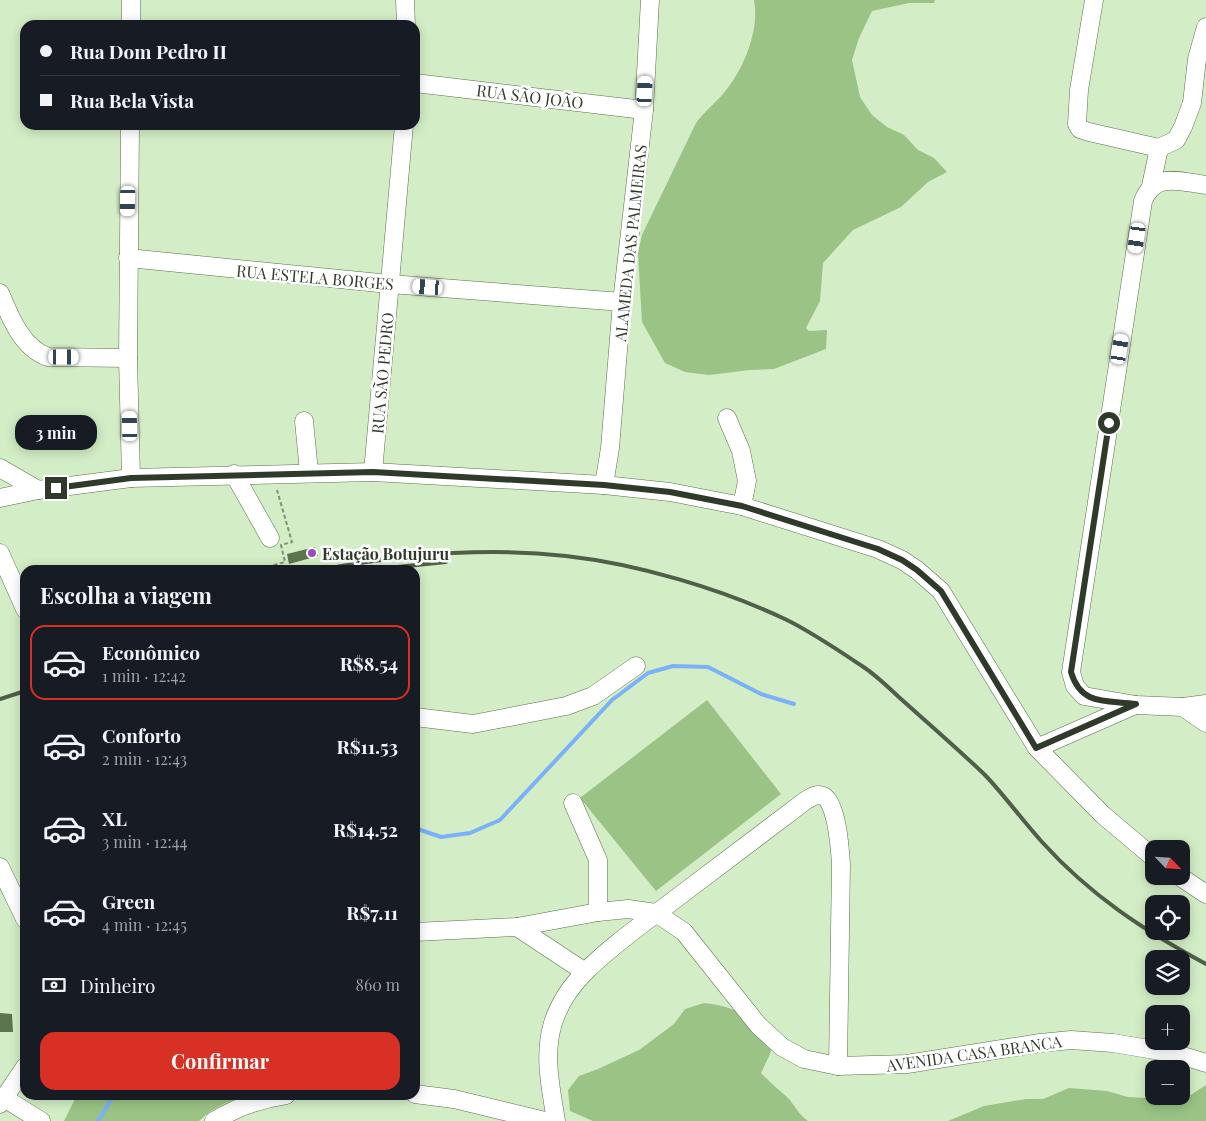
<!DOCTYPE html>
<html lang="pt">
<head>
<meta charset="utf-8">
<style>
	:root { --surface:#171b24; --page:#242831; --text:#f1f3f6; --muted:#9ea1a6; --line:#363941; --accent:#d93025 }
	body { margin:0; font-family:"Playfair Display",serif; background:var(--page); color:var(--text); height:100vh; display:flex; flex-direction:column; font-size:19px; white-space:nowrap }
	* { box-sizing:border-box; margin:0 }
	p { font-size:16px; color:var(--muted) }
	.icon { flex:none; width:28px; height:28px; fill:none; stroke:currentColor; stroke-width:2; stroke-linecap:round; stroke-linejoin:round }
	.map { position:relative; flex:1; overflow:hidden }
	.panel { position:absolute; left:20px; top:565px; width:400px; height:535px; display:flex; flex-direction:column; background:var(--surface); border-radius:15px; box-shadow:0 2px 12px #0003 }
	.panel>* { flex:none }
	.guide { position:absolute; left:20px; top:20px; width:400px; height:110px; border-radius:15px; box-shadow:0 2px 12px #0003; display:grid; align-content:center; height:110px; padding:0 20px; background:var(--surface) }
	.needle { width:32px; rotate:115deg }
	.buttons { position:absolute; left:1145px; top:840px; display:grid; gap:10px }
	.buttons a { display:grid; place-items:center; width:45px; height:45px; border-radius:10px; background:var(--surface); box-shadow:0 2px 12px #0003; font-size:25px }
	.end { position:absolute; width:22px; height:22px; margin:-11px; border:6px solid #303a2a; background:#fff; box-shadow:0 0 0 2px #fff }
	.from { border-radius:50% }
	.bubble { position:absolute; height:35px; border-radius:15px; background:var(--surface); box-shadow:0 2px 12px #0003; font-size:16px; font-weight:700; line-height:35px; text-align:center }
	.car { position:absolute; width:15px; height:30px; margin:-15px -8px; border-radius:6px; box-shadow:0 0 4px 1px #0007; background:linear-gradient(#fff 24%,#345 0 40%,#fff 0 76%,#345 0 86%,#fff 0) }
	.guide b { display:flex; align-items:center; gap:18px; height:48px; font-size:19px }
	.guide b+b { border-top:1px solid var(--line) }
	.guide i { width:12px; height:12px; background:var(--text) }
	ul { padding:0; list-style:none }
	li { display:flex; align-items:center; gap:15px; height:75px; margin:0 10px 8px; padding:0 10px; border:2px solid transparent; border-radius:15px }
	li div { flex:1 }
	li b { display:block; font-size:19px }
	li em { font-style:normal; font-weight:700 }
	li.selected { border-color:var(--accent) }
	li>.icon { width:45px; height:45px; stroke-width:1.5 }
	h2 { padding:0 20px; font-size:22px; line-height:60px }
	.pay { display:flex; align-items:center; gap:12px; height:55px; padding:0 20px; font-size:19px }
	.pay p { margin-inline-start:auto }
	.primary-button { display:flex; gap:10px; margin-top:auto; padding:10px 20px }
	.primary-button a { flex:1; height:58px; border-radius:15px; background:var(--accent); color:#fff; font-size:20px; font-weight:700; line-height:58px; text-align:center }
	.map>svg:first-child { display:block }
	.green { fill:#9ac385 }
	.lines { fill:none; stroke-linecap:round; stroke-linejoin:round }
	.stream { stroke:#7bb1f7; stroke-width:4 }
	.building { fill:#5d7450 }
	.minor-casing { stroke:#59704c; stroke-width:19 }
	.path { stroke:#7f9175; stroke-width:2; stroke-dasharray:4 2.5; stroke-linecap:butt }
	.minor { stroke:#fff; stroke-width:18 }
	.rail { stroke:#515e49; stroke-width:4 }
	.route { stroke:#303a2a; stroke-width:6 }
	.poi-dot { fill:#9b4bbb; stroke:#fff; stroke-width:2 }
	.labels { text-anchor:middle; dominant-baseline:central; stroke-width:5; stroke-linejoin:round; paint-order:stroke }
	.street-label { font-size:16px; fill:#303a2a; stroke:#fff }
	.poi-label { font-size:16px; font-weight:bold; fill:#303a2a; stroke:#fff; text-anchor:start }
</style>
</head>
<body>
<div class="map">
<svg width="1206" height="1121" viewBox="0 0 1206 1121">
	<rect width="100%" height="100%" fill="#d3eec6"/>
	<g class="green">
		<path d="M 754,0 L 935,0 L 934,3 L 909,3 L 872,11 L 859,38 L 852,60 L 860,97 L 872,115 L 887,127 L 904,135 L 918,150 L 934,158 L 947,172 L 928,182 L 901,207 L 853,230 L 823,263 L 820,301 L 806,328 L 809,331 L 827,330 L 826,349 L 774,369 L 749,370 L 709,375 L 685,372 L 665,363 L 642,322 L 638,253 L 642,235 L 696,123 C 704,112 714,104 723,94 C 743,71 760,31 754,0 Z"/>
		<polygon points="707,700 781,794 656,891 580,798"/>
		<path d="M 704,1003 C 738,1007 748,1016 774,1036 L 770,1054 L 761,1073 C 769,1082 778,1089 787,1097 C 795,1105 798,1114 808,1121 L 593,1121 L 570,1111 L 568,1090 L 579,1076 L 598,1069 L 639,1050 L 674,1024 L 685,1009 Z"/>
		<polygon points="1206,1085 1206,1121 948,1121 984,1106 1026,1099 1043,1099 1069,1088 1107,1091 1128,1097 1147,1098 1164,1103 1186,1098"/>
		<path d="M 77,1095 L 255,1095 C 233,1098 215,1106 199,1121 L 64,1121 Z"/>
	</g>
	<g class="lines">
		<g class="stream">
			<polyline points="415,828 441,837 470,833 500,820 612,700 648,673 673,666 708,667 761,694 794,704"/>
			<polyline points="98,1121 114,1095"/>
		</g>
	</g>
	<g class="building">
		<polygon points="315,547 318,556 289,564 287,554"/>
		<polygon points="0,1013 12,1014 13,1032 0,1032"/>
	</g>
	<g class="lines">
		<defs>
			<g id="minor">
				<polyline points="405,0 406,25"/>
				<polyline points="1094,0 1079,90 1077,124 1080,129 1089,132 1159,148"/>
				<polyline points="131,25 131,0"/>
				<polyline points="415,83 644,110"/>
				<polyline points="130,125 128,358 131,478"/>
				<path d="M 1206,185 C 1180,182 1155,171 1143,201 L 1071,672 L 1075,686 L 1084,696 L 1136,705 L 1183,707 L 1206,723"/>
				<polyline points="1151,186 1159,148 1176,140 1183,127 1192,103 1197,59 1206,27"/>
				<polyline points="128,258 390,284 622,302"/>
				<path d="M 0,293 C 10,317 22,348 48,357 L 128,358"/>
				<polyline points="727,418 741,451 747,481 742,506"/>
				<polyline points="304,421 309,472"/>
				<polyline points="0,468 38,490"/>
				<polyline points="373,472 404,125"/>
				<polyline points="234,474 270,538"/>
				<polyline points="604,485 610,448 622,302 644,110 650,0"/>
				<polyline points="0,498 38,490 131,478 373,472 604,485 670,492 742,506 878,549 902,560 917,570 941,591 1037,748 1103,815 1154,858"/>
				<polyline points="0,553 25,609"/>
				<polyline points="1183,707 1206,704"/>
				<polyline points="415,717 473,724 566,706 593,696 636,666"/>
				<polyline points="1037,748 1135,705"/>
				<polyline points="573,803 598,860 598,912"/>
				<polyline points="0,867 25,919"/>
				<polyline points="1179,876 1206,894"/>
				<polyline points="517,927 585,972"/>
				<polyline points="415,932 517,927 598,912 628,909 656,913 684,932 758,1025 782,1047 804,1059 838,1066 907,1064 1040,1043 1071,1040 1113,1043 1173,1053 1206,1063"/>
				<polyline points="415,1094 454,1099 545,1121"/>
				<polyline points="4,1098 41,1121"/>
				<polyline points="0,1104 25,1067"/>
				<path d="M 214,1121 C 237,1107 259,1099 286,1095"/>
				<path d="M 556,1121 C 551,1089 543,1055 553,1023 C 559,1004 571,986 585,972 C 612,945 644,923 674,900 C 717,867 761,834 805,801 C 810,798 816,793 823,796 C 837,802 840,850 841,864 L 838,1066"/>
			</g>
		</defs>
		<use href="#minor" class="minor-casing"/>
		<polyline class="path" points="263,570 263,568 285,562 281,545 292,542 277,490"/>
		<use href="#minor" class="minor"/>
		<g class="rail">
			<path d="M 320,570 C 398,555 487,547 566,556 C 638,564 722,589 787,620 C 813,633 838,650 862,666 C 876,675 889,688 901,699 C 929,724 958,749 985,775 C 1005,796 1022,820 1042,842 C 1090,895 1143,930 1206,964"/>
			<polyline points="368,570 446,562"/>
			<polyline points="0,699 25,691"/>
		</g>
	</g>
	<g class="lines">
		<path class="route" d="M 56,488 L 131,478 L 373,472 L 604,485 L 670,492 L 742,506 L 878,549 L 902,560 L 917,570 L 941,591 L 1036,748 L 1136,704 C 1106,700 1081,706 1071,672 L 1109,423"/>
	</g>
	<circle class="poi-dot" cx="312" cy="553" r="5"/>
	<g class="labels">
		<g class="street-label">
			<text transform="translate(530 96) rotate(7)">RUA SÃO JOÃO</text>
			<text transform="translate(630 243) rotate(-84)">ALAMEDA DAS PALMEIRAS</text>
			<text transform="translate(315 277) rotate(5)">RUA ESTELA BORGES</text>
			<text transform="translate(382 373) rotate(-85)">RUA SÃO PEDRO</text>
			<text transform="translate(974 1053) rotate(-8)">AVENIDA CASA BRANCA</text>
		</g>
		<g class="poi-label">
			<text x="322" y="553">Estação Botujuru</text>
		</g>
	</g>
</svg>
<div class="buttons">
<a><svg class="needle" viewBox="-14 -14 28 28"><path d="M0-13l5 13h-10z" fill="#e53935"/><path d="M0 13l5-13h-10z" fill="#9ea1a6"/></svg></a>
<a><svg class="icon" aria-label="locate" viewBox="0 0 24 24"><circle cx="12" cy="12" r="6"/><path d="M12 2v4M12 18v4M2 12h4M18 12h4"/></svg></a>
<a><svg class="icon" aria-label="layers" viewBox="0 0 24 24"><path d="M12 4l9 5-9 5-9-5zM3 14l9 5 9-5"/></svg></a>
<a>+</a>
<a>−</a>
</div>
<i class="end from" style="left:1109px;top:423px"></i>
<i class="end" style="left:56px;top:488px"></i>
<div class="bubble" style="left:15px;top:415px;width:82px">3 min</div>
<i class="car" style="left:645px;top:91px;rotate:3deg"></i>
<i class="car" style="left:128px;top:201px;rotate:181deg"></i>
<i class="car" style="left:1137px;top:238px;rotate:188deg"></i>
<i class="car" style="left:428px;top:287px;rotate:274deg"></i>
<i class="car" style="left:1120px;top:349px;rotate:9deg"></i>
<i class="car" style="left:64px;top:357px;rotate:90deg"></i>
<i class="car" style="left:130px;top:426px;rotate:359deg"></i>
<div class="guide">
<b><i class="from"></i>Rua Dom Pedro II</b>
<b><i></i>Rua Bela Vista</b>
</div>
<section class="panel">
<h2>Escolha a viagem</h2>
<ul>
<li class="selected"><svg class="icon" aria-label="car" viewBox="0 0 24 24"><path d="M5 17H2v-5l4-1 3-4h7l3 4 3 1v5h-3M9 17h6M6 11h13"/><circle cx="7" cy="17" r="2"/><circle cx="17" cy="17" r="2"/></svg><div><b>Econômico</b><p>1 min · 12:42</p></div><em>R$8.54</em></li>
<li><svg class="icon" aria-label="car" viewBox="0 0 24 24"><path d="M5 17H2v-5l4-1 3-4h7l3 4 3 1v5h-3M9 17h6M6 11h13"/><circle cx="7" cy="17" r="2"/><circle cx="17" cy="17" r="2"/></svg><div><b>Conforto</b><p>2 min · 12:43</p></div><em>R$11.53</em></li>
<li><svg class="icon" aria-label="car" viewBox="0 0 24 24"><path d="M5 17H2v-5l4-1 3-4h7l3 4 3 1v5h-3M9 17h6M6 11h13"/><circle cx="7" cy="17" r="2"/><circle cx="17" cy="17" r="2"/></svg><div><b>XL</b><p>3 min · 12:44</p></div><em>R$14.52</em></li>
<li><svg class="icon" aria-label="car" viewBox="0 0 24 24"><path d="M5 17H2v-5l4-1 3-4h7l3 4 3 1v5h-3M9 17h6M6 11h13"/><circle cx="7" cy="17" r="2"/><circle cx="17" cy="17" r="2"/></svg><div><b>Green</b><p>4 min · 12:45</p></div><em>R$7.11</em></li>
</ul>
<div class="pay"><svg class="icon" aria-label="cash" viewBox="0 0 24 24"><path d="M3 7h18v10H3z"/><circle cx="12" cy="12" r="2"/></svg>Dinheiro<p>860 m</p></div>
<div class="primary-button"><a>Confirmar</a></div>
</section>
</div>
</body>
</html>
